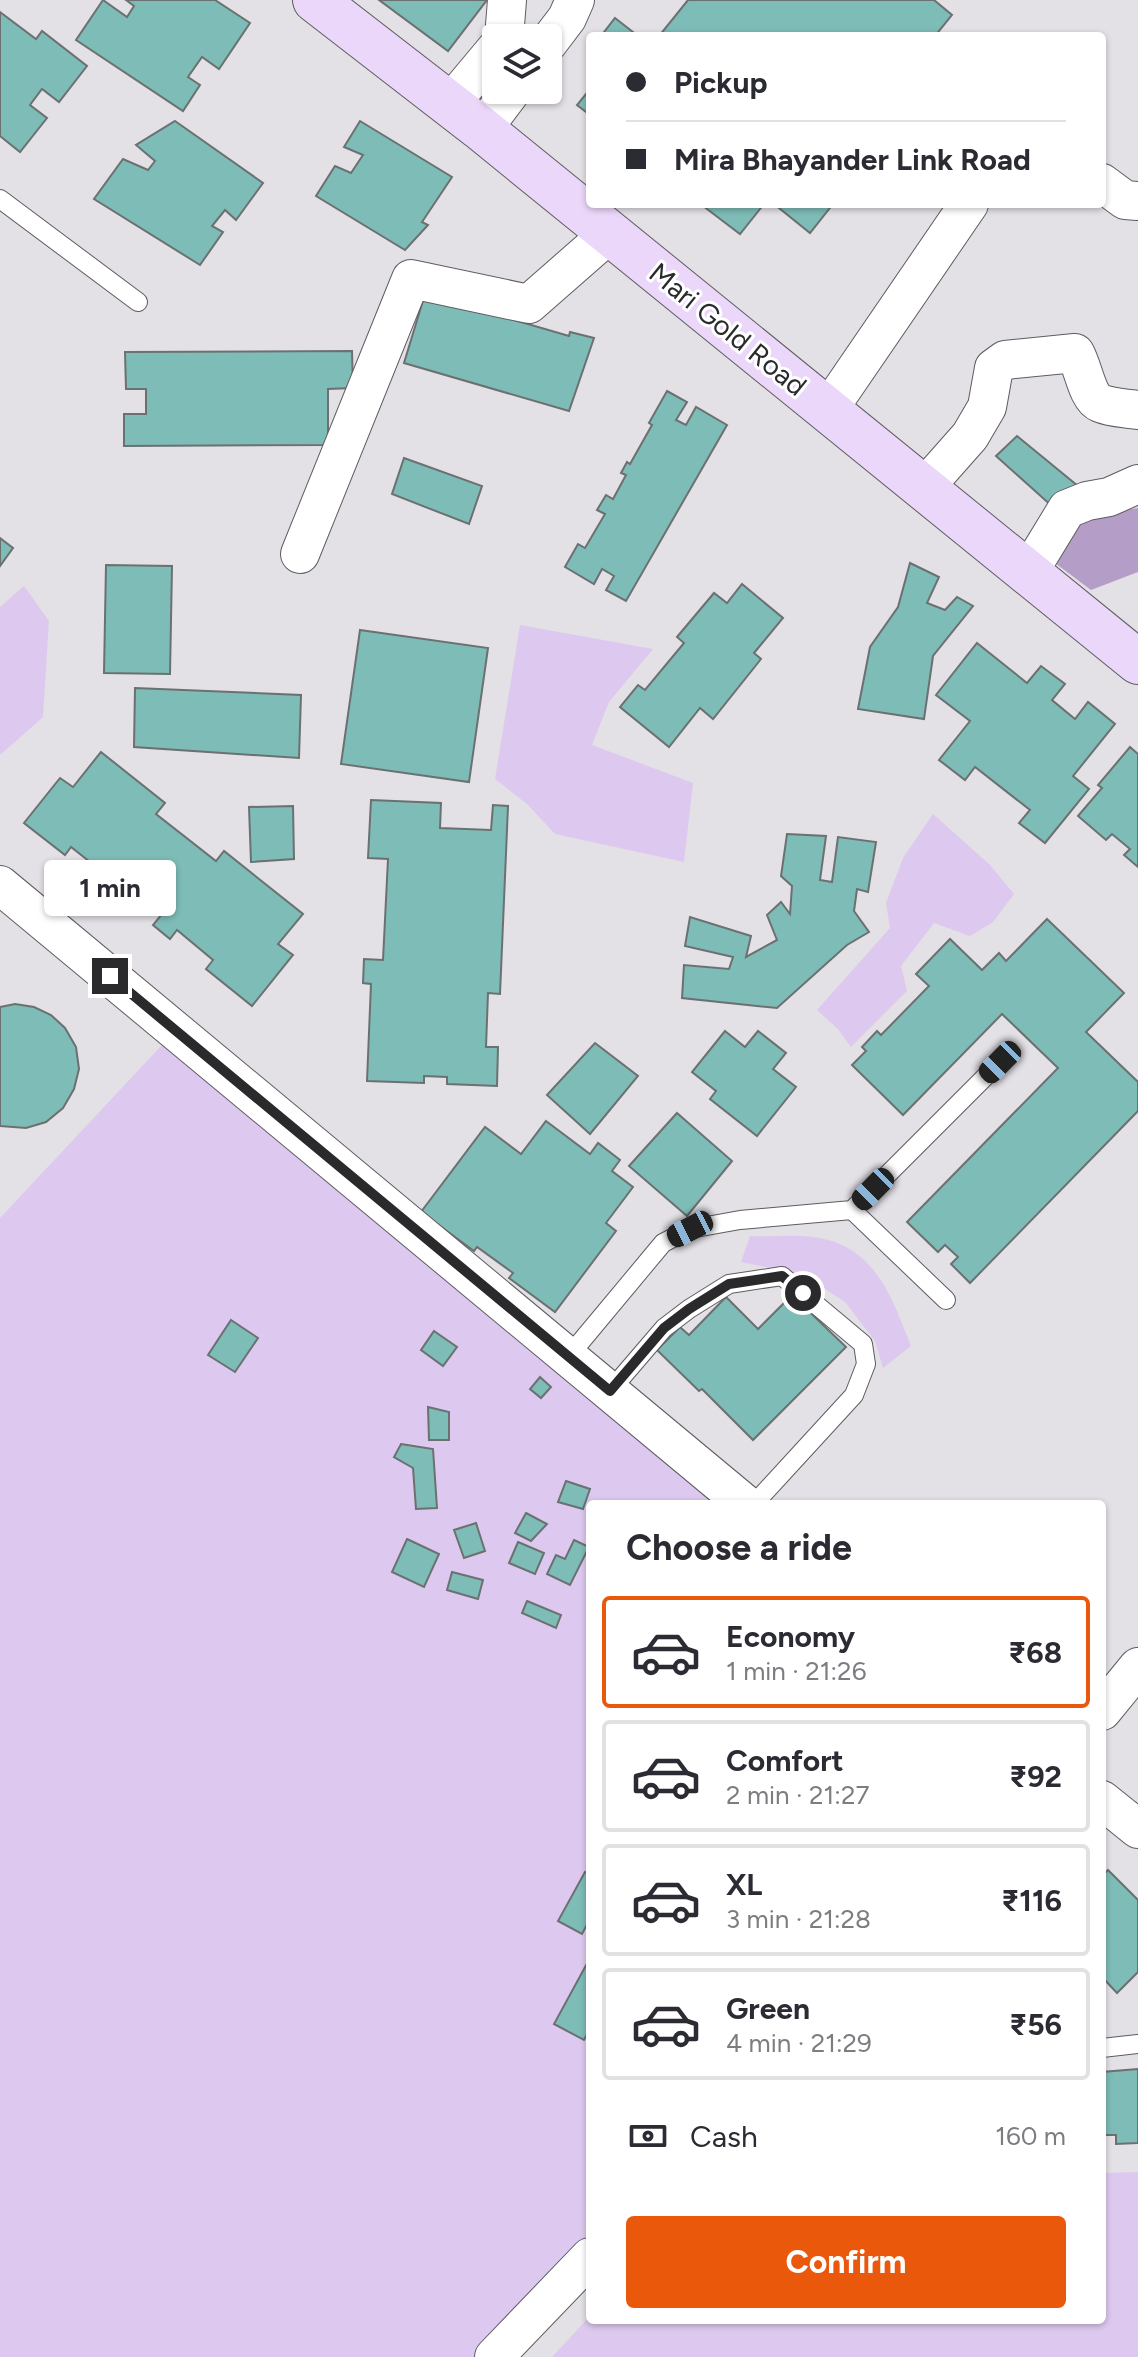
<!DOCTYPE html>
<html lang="en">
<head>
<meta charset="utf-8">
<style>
	:root { --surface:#fff; --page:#f2f2f3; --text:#2b2b33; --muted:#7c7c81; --line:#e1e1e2; --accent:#ea580c }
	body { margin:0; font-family:Figtree,sans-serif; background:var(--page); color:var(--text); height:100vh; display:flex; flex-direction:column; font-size:30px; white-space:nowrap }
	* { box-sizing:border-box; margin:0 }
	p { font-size:26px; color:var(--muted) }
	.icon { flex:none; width:44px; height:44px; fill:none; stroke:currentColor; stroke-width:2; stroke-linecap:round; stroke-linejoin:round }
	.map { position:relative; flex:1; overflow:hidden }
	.panel { position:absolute; left:586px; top:1500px; width:520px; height:824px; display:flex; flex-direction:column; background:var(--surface); border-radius:8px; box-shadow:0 2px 6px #0004 }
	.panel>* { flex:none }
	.top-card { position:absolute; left:586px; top:32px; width:520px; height:176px; border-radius:8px; box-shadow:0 2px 6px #0004; display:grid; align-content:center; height:176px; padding:0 40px; background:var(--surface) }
	.tools { position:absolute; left:482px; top:24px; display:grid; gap:16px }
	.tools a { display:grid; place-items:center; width:80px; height:80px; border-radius:8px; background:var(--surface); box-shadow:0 2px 6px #0004; font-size:40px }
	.end { position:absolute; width:36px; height:36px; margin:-18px; border:10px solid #2a292b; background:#fff; box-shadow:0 0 0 4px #fff }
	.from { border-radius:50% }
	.bubble { position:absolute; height:56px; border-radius:8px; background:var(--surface); box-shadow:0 2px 6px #0004; font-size:26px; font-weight:700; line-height:56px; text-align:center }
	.car { position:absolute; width:24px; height:48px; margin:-24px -12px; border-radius:10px; box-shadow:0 0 6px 2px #0007; background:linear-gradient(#222 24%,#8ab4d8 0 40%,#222 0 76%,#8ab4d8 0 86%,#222 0) }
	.top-card b { display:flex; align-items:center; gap:28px; height:76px; font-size:30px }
	.top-card b+b { border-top:2px solid var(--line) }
	.top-card i { width:20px; height:20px; background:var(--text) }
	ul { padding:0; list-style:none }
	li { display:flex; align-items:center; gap:24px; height:112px; margin:0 16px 12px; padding:0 24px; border:4px solid var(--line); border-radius:8px }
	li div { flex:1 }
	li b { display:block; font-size:30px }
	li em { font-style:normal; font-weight:700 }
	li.on { border-color:var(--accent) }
	li>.icon { width:72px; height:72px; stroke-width:1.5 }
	h2 { padding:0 40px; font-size:36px; line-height:96px }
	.pay { display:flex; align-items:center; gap:20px; height:88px; padding:0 40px; font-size:30px }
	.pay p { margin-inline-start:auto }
	.button { display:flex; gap:16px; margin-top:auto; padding:16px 40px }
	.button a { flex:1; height:92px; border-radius:8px; background:var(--accent); color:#fff; font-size:32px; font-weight:700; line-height:92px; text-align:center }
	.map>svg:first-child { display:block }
	.green { fill:#ddc9ef }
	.forest { fill:#b49dc7 }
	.building { fill:#7ebcb7; stroke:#6b7171; stroke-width:2 }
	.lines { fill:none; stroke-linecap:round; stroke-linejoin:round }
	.lane-casing { stroke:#5e5c60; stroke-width:20 }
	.street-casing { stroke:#5e5c60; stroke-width:40 }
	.secondary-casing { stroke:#5e5c60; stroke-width:46 }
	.lane { stroke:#fff; stroke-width:18 }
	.street { stroke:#fff; stroke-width:38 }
	.secondary { stroke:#ebd7fa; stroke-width:44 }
	.route { stroke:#2a292b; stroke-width:10 }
	.labels { text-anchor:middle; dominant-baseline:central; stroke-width:6; stroke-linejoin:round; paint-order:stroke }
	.street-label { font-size:28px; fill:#2a292b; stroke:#fff }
</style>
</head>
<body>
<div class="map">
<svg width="1138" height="2357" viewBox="0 0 1138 2357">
	<rect width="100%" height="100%" fill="#e3e0e6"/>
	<g class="green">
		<polygon points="24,586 49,621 43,717 0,755 0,607"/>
		<polygon points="520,625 653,649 609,702 592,745 693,783 684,862 555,834 527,804 495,779"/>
		<polygon points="933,814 990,865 1014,894 993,922 970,936 934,923 901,966 907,991 851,1047 838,1029 817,1010 890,928 886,903 903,858"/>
		<polygon points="176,1030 745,1504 590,1504 590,2254 492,2357 0,2357 0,1218"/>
		<path d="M 750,1236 C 772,1237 797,1234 819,1238 C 876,1248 892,1298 911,1346 L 883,1368 L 875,1341 L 845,1302 L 804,1275 L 741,1262 Z"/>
		<polygon points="1138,2172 1138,2357 552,2357 590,2316 590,2320 1102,2320 1102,2173"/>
	</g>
	<polygon class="forest" points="1138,508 1138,572 1091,590 1055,563 1067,519"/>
	<g class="building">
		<polygon points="103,0 127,17 134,6 126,0 215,0 250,23 219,69 202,57 188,77 200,85 183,111 76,40"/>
		<polygon points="379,0 487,0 448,51"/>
		<polygon points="688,0 934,0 952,15 935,36 659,36"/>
		<polygon points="0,12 36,39 42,31 87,66 59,102 42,89 30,105 47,118 20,152 0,136"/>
		<polygon points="615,18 638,36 601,36"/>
		<polygon points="590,89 590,115 577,105"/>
		<polygon points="175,121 263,183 236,220 225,210 212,226 223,232 200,265 94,199 123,159 148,170 155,161 136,145"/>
		<polygon points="360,121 452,177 422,222 428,225 405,250 316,196 335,166 351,173 363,155 344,147"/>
		<polygon points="705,204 764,204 740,234 703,206"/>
		<polygon points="774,204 833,204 810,233"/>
		<polygon points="425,294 569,336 570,332 594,338 569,411 404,363"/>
		<polygon points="352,351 353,388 328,389 328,445 124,446 124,414 146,414 146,389 126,389 125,352"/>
		<polygon points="667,391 687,402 676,420 686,425 696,407 727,425 626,601 606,590 614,576 602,569 594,584 565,567 578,544 585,548 605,514 597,510 606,495 613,499 626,475 621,473 627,462 630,464 652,425 649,423"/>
		<polygon points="1017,436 1078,486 1054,508 996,456"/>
		<polygon points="404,458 482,486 469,524 392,494"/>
		<polygon points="0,538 13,548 0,566"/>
		<polygon points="910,563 939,577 927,603 945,610 957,597 973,606 933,656 924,719 858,709 870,647 898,607"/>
		<polygon points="106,565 172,566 170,674 104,673"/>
		<polygon points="742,584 783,618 754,653 761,659 713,719 700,708 669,747 620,707 638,685 645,690 684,643 677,637 714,593 727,603"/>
		<polygon points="360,630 488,648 469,782 341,764"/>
		<polygon points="977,643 1027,683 1041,666 1065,684 1052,700 1075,719 1088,702 1115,724 1073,776 1089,789 1045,843 1019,823 1030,810 975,767 965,780 939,760 970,721 936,695"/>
		<polygon points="135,688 301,695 299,758 134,747"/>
		<polygon points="1130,747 1138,754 1138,867 1124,855 1130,849 1112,834 1106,840 1078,816 1102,788 1098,785"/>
		<polygon points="101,752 165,803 156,814 216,861 224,851 303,914 278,944 293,955 252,1006 206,969 213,960 177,930 170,939 153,925 162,914 129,888 119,899 98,882 105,874 71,847 65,855 24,823 60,778 73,787"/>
		<polygon points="371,800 441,803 440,828 491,830 493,805 508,806 500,994 488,993 486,1047 498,1047 497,1086 447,1084 447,1077 424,1076 424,1083 367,1081 371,984 363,983 364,959 383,960 388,859 368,858"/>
		<polygon points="293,806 294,859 251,862 249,807"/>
		<polygon points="787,834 826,836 820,880 832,882 838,837 876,842 868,892 857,889 854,911 869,932 847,945 777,1008 682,998 684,965 729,969 733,957 685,946 690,917 751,936 746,957 777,940 767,915 781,902 790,914 792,886 781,876"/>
		<polygon points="1047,919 1124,993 1086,1032 1138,1082 1138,1111 970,1283 951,1264 958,1257 945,1245 938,1252 907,1222 1058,1068 1002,1014 903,1115 852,1065 866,1051 862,1047 877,1031 881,1035 929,986 916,974 950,939 982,970 999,953 1006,961"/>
		<polygon points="15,1004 34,1007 51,1015 65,1028 76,1047 79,1069 74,1089 63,1108 46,1122 26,1128 0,1126 0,1007"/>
		<polygon points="725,1031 745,1047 758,1031 786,1053 773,1069 796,1087 757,1136 710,1099 716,1091 692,1072"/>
		<polygon points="595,1043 638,1076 590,1134 547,1095"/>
		<polygon points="677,1113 732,1161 687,1216 629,1166"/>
		<polygon points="546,1121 590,1154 598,1143 620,1160 612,1171 633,1187 606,1223 616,1231 555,1312 509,1278 513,1273 477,1247 474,1251 421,1212 485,1127 521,1154"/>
		<polygon points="792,1295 846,1347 753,1440 702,1389 699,1391 657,1350 680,1327 689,1335 726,1297 758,1329"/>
		<polygon points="231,1320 258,1338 235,1372 208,1355"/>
		<polygon points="434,1331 457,1347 443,1366 421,1350"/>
		<polygon points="540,1377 551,1387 541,1398 530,1389"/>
		<polygon points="428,1407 449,1412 449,1440 429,1440"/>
		<polygon points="401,1444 433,1449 437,1508 416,1509 413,1468 394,1457"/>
		<polygon points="566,1481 590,1489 583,1509 558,1502"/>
		<polygon points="526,1513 547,1524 531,1541 515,1533"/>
		<polygon points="476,1523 485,1551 464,1558 454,1530"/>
		<polygon points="407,1539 439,1554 424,1587 392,1572"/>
		<polygon points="574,1540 589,1547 570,1585 547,1574 556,1555 565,1559"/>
		<polygon points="518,1542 544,1553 535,1574 509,1563"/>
		<polygon points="452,1572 483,1580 478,1599 447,1590"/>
		<polygon points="527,1601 561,1615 556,1628 522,1613"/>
		<polygon points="1108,1870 1138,1900 1138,1972 1117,1993 1102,1977 1102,1876"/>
		<polygon points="585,1872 590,1874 590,1919 582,1934 558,1921"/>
		<polygon points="590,1958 590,2029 584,2040 554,2024"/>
		<polygon points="1138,2069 1138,2143 1116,2144 1116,2135 1102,2135 1102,2072"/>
	</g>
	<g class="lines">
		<defs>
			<g id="lane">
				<polyline points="0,199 138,302"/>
				<polyline points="852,1210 946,1300"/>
				<polyline points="568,1357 663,1243 690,1229 740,1220 852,1210 1000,1062"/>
				<polyline points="610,1391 664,1328 689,1309 729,1284 782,1276 863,1344 866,1364 854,1395 754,1504"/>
				<polyline points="1102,2048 1138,2044"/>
			</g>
			<g id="street">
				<polyline points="504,38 507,0"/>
				<polyline points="548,43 567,18 575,0"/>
				<polyline points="450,104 496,49"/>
				<polyline points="482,130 512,90"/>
				<polyline points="1102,183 1125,200 1138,201"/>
				<polyline points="828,410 969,204"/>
				<path d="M 924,488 L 970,436 L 987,407 L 994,368 L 1005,360 L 1075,353 C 1083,366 1087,398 1100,403 C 1111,408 1126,408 1138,410"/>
				<polyline points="300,554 411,279 529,304 610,233"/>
				<polyline points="1028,573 1067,509 1087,501 1109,497 1138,484"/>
				<polyline points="0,885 745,1504"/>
				<polyline points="1102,1711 1138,1667"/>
				<polyline points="1102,1800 1138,1829"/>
				<polyline points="494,2357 590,2257"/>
			</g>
			<polyline id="secondary" points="315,0 479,127 1138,662"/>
		</defs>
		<use href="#lane" class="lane-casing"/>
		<use href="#street" class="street-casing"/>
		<use href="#secondary" class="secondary-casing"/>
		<use href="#lane" class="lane"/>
		<use href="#street" class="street"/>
		<use href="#secondary" class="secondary"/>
	</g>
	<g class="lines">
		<polyline class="route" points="110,976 610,1391 664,1328 689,1309 729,1284 782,1276 803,1293"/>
	</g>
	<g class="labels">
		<g class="street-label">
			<text transform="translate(728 329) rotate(39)">Mari Gold Road</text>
		</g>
	</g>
</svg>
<div class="tools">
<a><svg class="icon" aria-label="layers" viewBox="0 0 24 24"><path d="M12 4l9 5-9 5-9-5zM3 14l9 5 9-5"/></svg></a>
</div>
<i class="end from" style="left:803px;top:1293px"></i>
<i class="end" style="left:110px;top:976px"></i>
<div class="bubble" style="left:44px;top:860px;width:132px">1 min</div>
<i class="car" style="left:1000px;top:1062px;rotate:225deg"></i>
<i class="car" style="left:873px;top:1189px;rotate:225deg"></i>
<i class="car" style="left:690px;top:1229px;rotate:243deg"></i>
<div class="top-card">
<b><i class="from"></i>Pickup</b>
<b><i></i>Mira Bhayander Link Road</b>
</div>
<section class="panel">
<h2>Choose a ride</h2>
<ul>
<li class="on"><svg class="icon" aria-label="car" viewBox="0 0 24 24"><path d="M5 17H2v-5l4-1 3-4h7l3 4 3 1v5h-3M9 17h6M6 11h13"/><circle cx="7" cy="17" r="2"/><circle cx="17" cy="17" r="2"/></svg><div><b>Economy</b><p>1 min · 21:26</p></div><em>₹68</em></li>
<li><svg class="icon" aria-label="car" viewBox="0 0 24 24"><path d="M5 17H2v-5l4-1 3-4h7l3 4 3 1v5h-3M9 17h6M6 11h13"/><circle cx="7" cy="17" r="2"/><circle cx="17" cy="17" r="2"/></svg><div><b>Comfort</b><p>2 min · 21:27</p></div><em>₹92</em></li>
<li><svg class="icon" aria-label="car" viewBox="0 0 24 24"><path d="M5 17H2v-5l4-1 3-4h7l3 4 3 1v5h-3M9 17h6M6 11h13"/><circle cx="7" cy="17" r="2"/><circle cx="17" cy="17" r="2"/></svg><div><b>XL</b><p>3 min · 21:28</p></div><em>₹116</em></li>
<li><svg class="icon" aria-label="car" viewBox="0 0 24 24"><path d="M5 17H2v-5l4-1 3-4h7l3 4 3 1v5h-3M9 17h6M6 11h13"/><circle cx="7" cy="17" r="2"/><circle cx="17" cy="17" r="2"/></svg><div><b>Green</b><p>4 min · 21:29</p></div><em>₹56</em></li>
</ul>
<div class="pay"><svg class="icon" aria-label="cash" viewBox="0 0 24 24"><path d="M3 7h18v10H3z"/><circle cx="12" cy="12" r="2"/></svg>Cash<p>160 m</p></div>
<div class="button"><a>Confirm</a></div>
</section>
</div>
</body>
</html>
